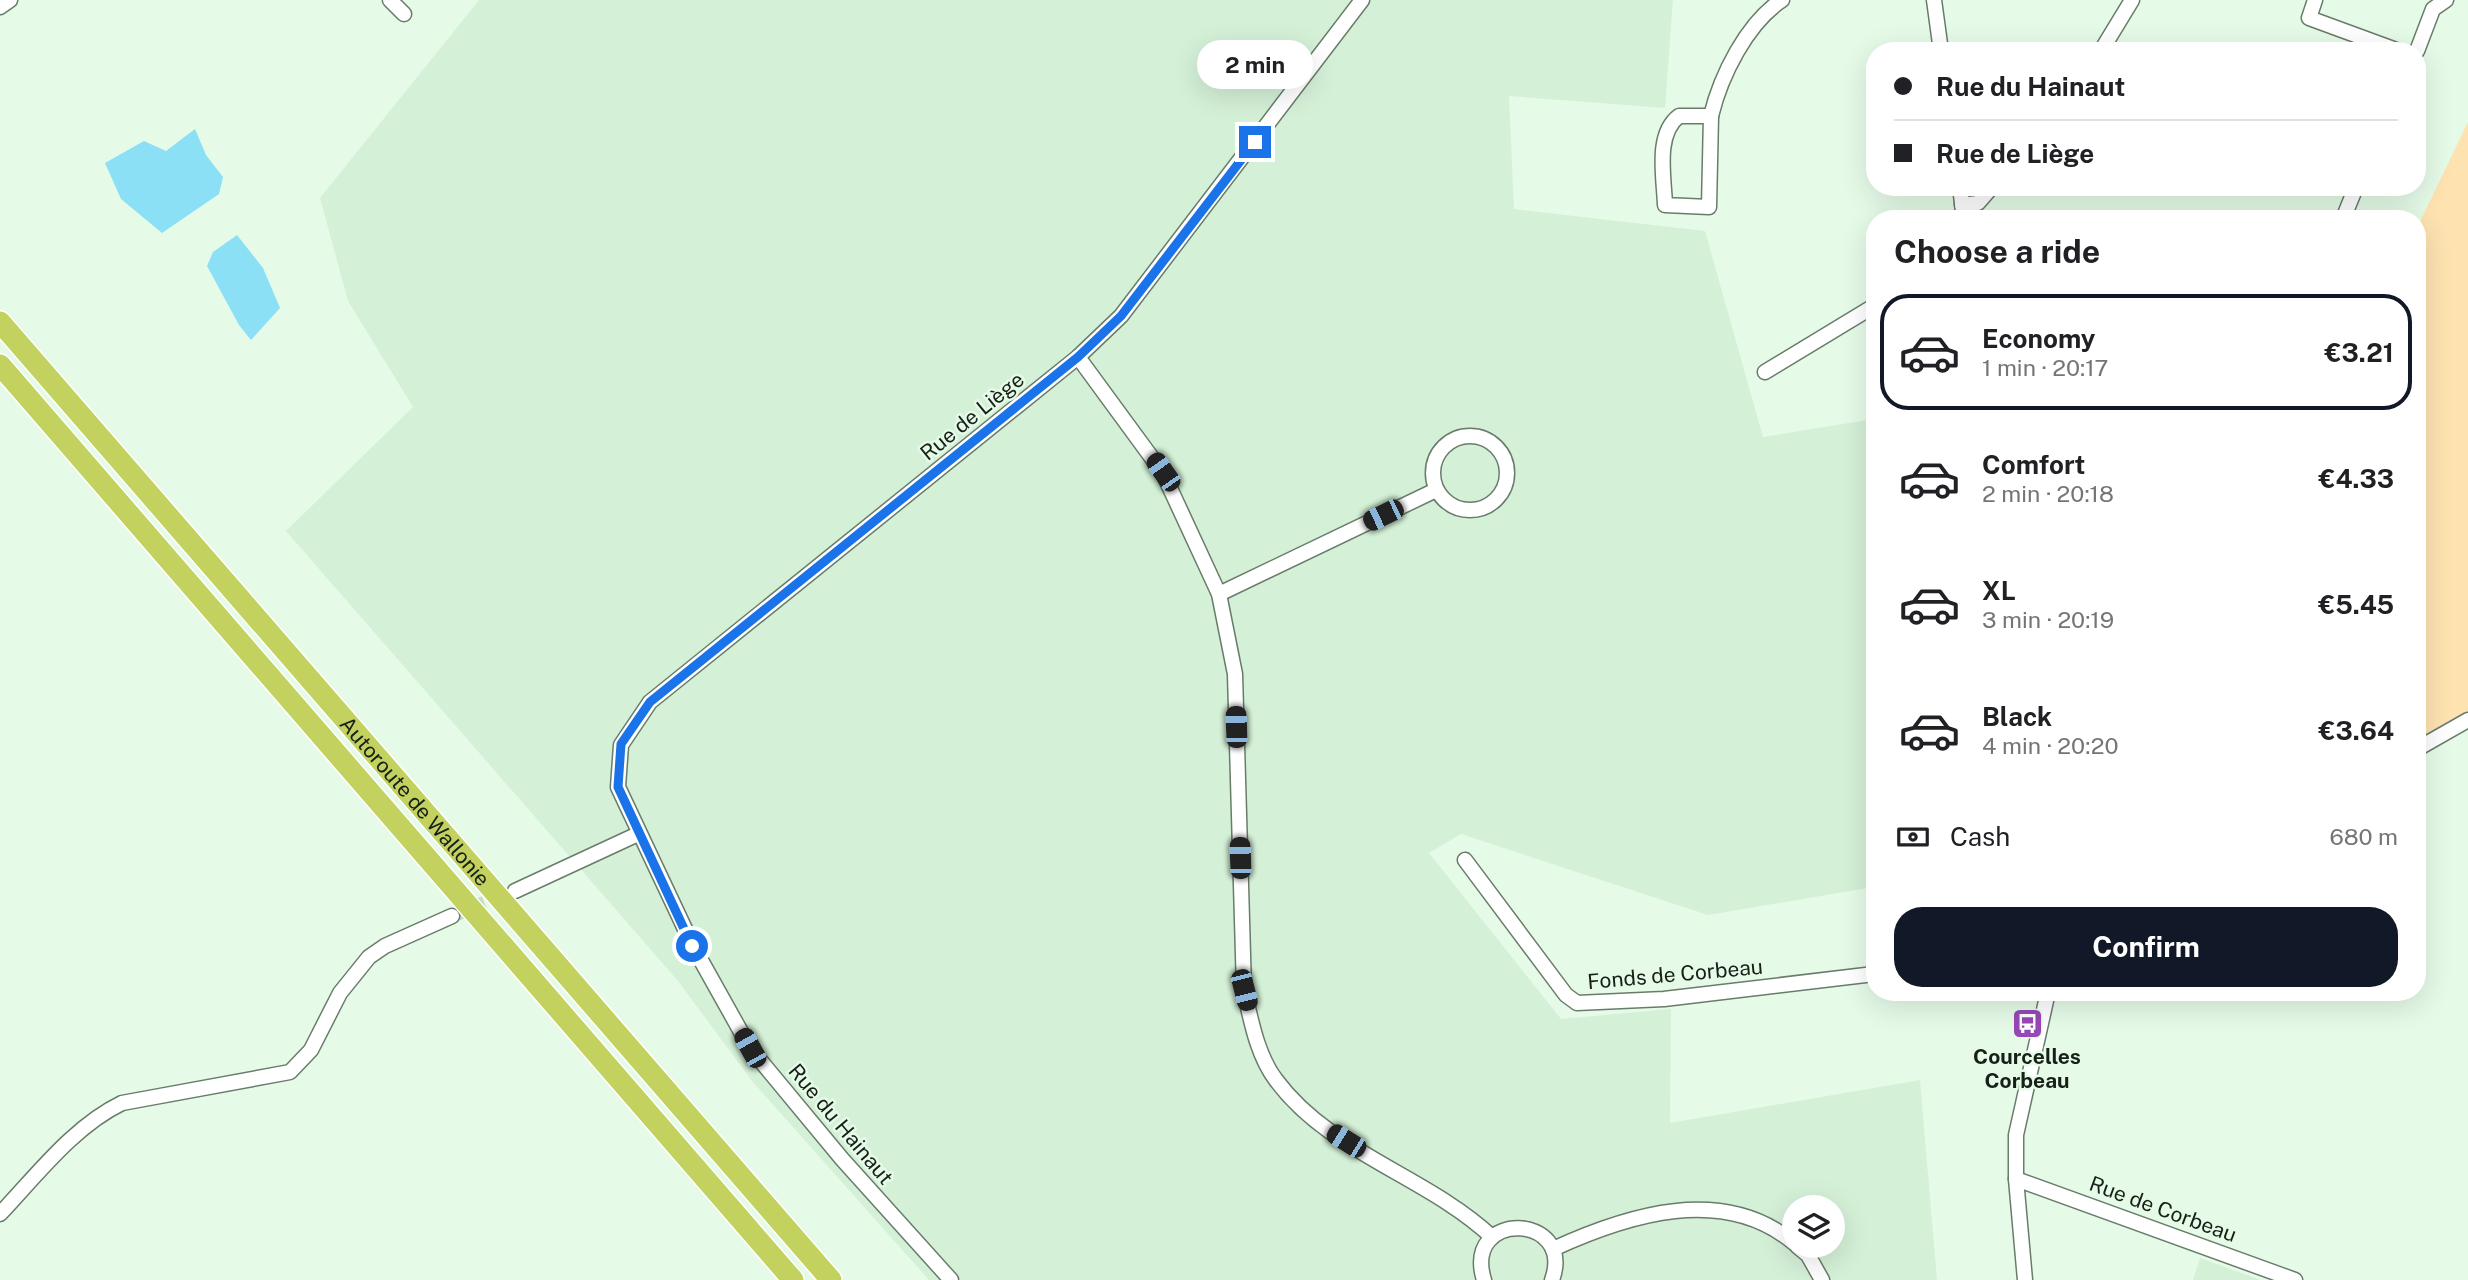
<!DOCTYPE html>
<html lang="en">
<head>
<meta charset="utf-8">
<style>
	:root { --surface:#fff; --page:#f2f2f2; --text:#202124; --muted:#757577; --line:#e0e0e0; --accent:#111827 }
	body { margin:0; font-family:"Public Sans",sans-serif; background:var(--page); color:var(--text); height:100vh; display:flex; flex-direction:column; font-size:26px; white-space:nowrap }
	* { box-sizing:border-box; margin:0 }
	p { font-size:23px; color:var(--muted) }
	.icon { flex:none; width:38px; height:38px; fill:none; stroke:currentColor; stroke-width:2; stroke-linecap:round; stroke-linejoin:round }
	.map { position:relative; flex:1; overflow:hidden }
	.drawer { position:absolute; left:1866px; top:210px; width:560px; height:791px; display:flex; flex-direction:column; background:var(--surface); border-radius:28px; box-shadow:0 7px 28px #0002 }
	.drawer>* { flex:none }
	.banner { position:absolute; left:1866px; top:42px; width:560px; height:154px; border-radius:28px; box-shadow:0 7px 28px #0002; display:grid; align-content:center; height:154px; padding:0 28px; background:var(--surface) }
	.tools { position:absolute; left:1782px; top:1195px; display:grid; gap:14px }
	.tools a { display:grid; place-items:center; width:63px; height:63px; border-radius:50%; background:var(--surface); box-shadow:0 7px 28px #0002; font-size:35px }
	.end { position:absolute; width:32px; height:32px; margin:-16px; border:9px solid #1a73e8; background:#fff; box-shadow:0 0 0 4px #fff }
	.from { border-radius:50% }
	.bubble { position:absolute; height:49px; border-radius:24px; background:var(--surface); box-shadow:0 7px 28px #0002; font-size:23px; font-weight:700; line-height:49px; text-align:center }
	.car { position:absolute; width:21px; height:42px; margin:-21px -10px; border-radius:9px; box-shadow:0 0 5px 2px #0007; background:linear-gradient(#222 24%,#8ab4d8 0 40%,#222 0 76%,#8ab4d8 0 86%,#222 0) }
	.banner b { display:flex; align-items:center; gap:24px; height:66px; font-size:26px }
	.banner b+b { border-top:2px solid var(--line) }
	.banner i { width:18px; height:18px; background:var(--text) }
	ul { padding:0; list-style:none }
	li { display:flex; align-items:center; gap:21px; height:116px; margin:0 14px 10px; padding:0 14px; border:4px solid transparent; border-radius:28px }
	li div { flex:1 }
	li b { display:block; font-size:26px }
	li em { font-style:normal; font-weight:700 }
	li.selected { border-color:var(--accent) }
	li>.icon { width:63px; height:63px; stroke-width:1.5 }
	h2 { padding:0 28px; font-size:32px; line-height:84px }
	.pay { display:flex; align-items:center; gap:18px; height:77px; padding:0 28px; font-size:26px }
	.pay p { margin-inline-start:auto }
	.cta { display:flex; gap:14px; margin-top:auto; padding:14px 28px }
	.cta a { flex:1; height:80px; border-radius:28px; background:var(--accent); color:#fff; font-size:28px; font-weight:700; line-height:80px; text-align:center }
	.map>svg:first-child { display:block }
	.built { fill:#d4f0d7; fill-rule:evenodd }
	.green { fill:#fee3b1 }
	.water { fill:#8be0f6 }
	.lines { fill:none; stroke-linecap:round; stroke-linejoin:round }
	.minor-tunnel { stroke:#c6dac9; stroke-width:14; stroke-dasharray:14 7; stroke-linecap:butt }
	.minor-casing { stroke:#697c6c; stroke-width:17 }
	.highway-casing { stroke:#fff; stroke-width:24 }
	.minor { stroke:#fff; stroke-width:14 }
	.highway { stroke:#c3d25f; stroke-width:21 }
	.route { stroke:#1a73e8; stroke-width:9 }
	.labels { text-anchor:middle; dominant-baseline:central; stroke-width:5; stroke-linejoin:round; paint-order:stroke }
	.street-label { font-size:21px; fill:#171f18; stroke:#e5fbe8 }
	.poi-label { font-size:21px; font-weight:bold; fill:#171f18; stroke:#e5fbe8 }
</style>
</head>
<body>
<div class="map">
<svg width="2468" height="1280" viewBox="0 0 2468 1280">
	<rect width="100%" height="100%" fill="#e5fbe8"/>
	<g class="built">
		<path d="M 479,0 L 1673,0 L 1665,108 L 1509,96 L 1514,209 L 1705,231 L 1763,437 L 1874,419 L 1874,887 L 1708,915 L 1461,834 L 1429,853 L 1561,1019 L 1671,1009 L 1670,1123 L 1920,1080 L 1937,1280 L 929,1280 L 752,1081 L 678,981 L 286,531 L 413,407 L 348,301 L 320,198 ZM 1794,1208 L 1832,1208 L 1832,1246 L 1794,1246 Z"/>
		<polygon points="2200,1258 2261,1280 2193,1280"/>
	</g>
	<polygon class="green" points="2468,122 2468,720 2417,749 2417,228"/>
	<g class="water">
		<polygon points="195,129 206,155 223,177 219,194 162,233 121,199 105,163 144,141 166,151"/>
		<polygon points="237,235 263,268 280,308 251,340 239,325 207,266 213,252"/>
	</g>
	<g class="lines">
		<polyline class="minor-tunnel" points="452,916 504,895"/>
		<defs>
			<g id="minor">
				<polyline points="390,0 404,14"/>
				<polyline points="1934,0 1941,51"/>
				<polyline points="2315,0 2309,18 2399,51"/>
				<polyline points="0,7 10,0"/>
				<polyline points="2101,51 2132,0"/>
				<polyline points="2417,51 2433,9 2446,0"/>
				<path d="M 1679,116 L 1711,116 L 1709,207 L 1665,205 C 1664,177 1655,134 1679,116 Z"/>
				<path d="M 1711,116 C 1721,75 1747,23 1782,0"/>
				<polyline points="1960,187 1964,219"/>
				<polyline points="1962,205 1978,203 1992,187"/>
				<polyline points="2343,219 2356,187"/>
				<path d="M 1078,357 L 1163,473 L 1219,594 L 1235,674 L 1244,990 C 1251,1020 1257,1055 1276,1080 C 1330,1153 1427,1176 1492,1237"/>
				<polyline points="1765,372 1874,306"/>
				<circle cx="1470" cy="473" r="37"/>
				<polyline points="1219,594 1436,490"/>
				<polyline points="2417,749 2468,720"/>
				<polyline points="1465,860 1566,995 1577,1003 1664,999 1874,974"/>
				<polyline points="515,891 638,834"/>
				<polyline points="2016,1179 2295,1280"/>
				<path d="M 0,1214 C 36,1176 74,1126 122,1103 L 290,1072 L 311,1050 L 340,993 L 369,957 L 385,946 L 452,916"/>
				<polyline points="1797,1246 1808,1255 1822,1280"/>
				<path d="M 1553,1249 C 1627,1215 1723,1184 1794,1243"/>
				<polyline points="951,1280 842,1159 750,1048 693,946 618,787 621,745 650,702 1078,357 1121,316 1362,0"/>
				<path d="M 1484,1280 C 1462,1209 1576,1213 1552,1280"/>
				<polyline points="2025,1280 2016,1179 2016,1135 2048,992"/>
			</g>
			<g id="highway">
				<path id="s1" d="M 0,322 L 831,1280"/>
				<polyline points="0,365 793,1280"/>
			</g>
		</defs>
		<use href="#minor" class="minor-casing"/>
		<use href="#highway" class="highway-casing"/>
		<use href="#minor" class="minor"/>
		<use href="#highway" class="highway"/>
	</g>
	<g class="lines">
		<polyline class="route" points="692,946 618,787 621,744 650,702 1078,357 1121,316 1255,142"/>
	</g>
	<defs>
		<symbol id="bus-square" viewBox="-11 -11 22 22"><rect x="-9" y="-9" width="18" height="18" rx="4" fill="#9747b7" stroke="#e5fbe8"/><path d="M-5-6H5V4H4V6H2V4H-2V6H-4V4H-5ZM-3.5-4V0h7V-4ZM-3.5 1.2v1.5H-2V1.2ZM2 1.2v1.5H3.5V1.2Z" fill="#fff"/></symbol>
	</defs>
	<g fill-rule="evenodd">
		<use href="#bus-square" x="2010" y="1006" width="35" height="35"/>
	</g>
	<g class="labels">
		<g class="street-label">
			<text transform="translate(972 416) rotate(-39)">Rue de Liège</text>
			<text stroke="none"><textPath href="#s1" startOffset="634">Autoroute de Wallonie</textPath></text>
			<text transform="translate(1675 974) rotate(-5)">Fonds de Corbeau</text>
			<text transform="translate(841 1124) rotate(50)">Rue du Hainaut</text>
			<text transform="translate(2163 1209) rotate(20)">Rue de Corbeau</text>
		</g>
		<g class="poi-label">
			<text x="2027" y="1056">Courcelles<tspan x="2027" dy="24">Corbeau</tspan></text>
		</g>
	</g>
</svg>
<div class="tools">
<a><svg class="icon" aria-label="layers" viewBox="0 0 24 24"><path d="M12 4l9 5-9 5-9-5zM3 14l9 5 9-5"/></svg></a>
</div>
<i class="end from" style="left:692px;top:946px"></i>
<i class="end" style="left:1255px;top:142px"></i>
<div class="bubble" style="left:1197px;top:40px;width:116px">2 min</div>
<i class="car" style="left:1163px;top:472px;rotate:325deg"></i>
<i class="car" style="left:1383px;top:515px;rotate:244deg"></i>
<i class="car" style="left:1236px;top:727px;rotate:358deg"></i>
<i class="car" style="left:1240px;top:858px;rotate:358deg"></i>
<i class="car" style="left:1244px;top:990px;rotate:166deg"></i>
<i class="car" style="left:750px;top:1048px;rotate:331deg"></i>
<i class="car" style="left:1346px;top:1141px;rotate:302deg"></i>
<div class="banner">
<b><i class="from"></i>Rue du Hainaut</b>
<b><i></i>Rue de Liège</b>
</div>
<section class="drawer">
<h2>Choose a ride</h2>
<ul>
<li class="selected"><svg class="icon" aria-label="car" viewBox="0 0 24 24"><path d="M5 17H2v-5l4-1 3-4h7l3 4 3 1v5h-3M9 17h6M6 11h13"/><circle cx="7" cy="17" r="2"/><circle cx="17" cy="17" r="2"/></svg><div><b>Economy</b><p>1 min · 20:17</p></div><em>€3.21</em></li>
<li><svg class="icon" aria-label="car" viewBox="0 0 24 24"><path d="M5 17H2v-5l4-1 3-4h7l3 4 3 1v5h-3M9 17h6M6 11h13"/><circle cx="7" cy="17" r="2"/><circle cx="17" cy="17" r="2"/></svg><div><b>Comfort</b><p>2 min · 20:18</p></div><em>€4.33</em></li>
<li><svg class="icon" aria-label="car" viewBox="0 0 24 24"><path d="M5 17H2v-5l4-1 3-4h7l3 4 3 1v5h-3M9 17h6M6 11h13"/><circle cx="7" cy="17" r="2"/><circle cx="17" cy="17" r="2"/></svg><div><b>XL</b><p>3 min · 20:19</p></div><em>€5.45</em></li>
<li><svg class="icon" aria-label="car" viewBox="0 0 24 24"><path d="M5 17H2v-5l4-1 3-4h7l3 4 3 1v5h-3M9 17h6M6 11h13"/><circle cx="7" cy="17" r="2"/><circle cx="17" cy="17" r="2"/></svg><div><b>Black</b><p>4 min · 20:20</p></div><em>€3.64</em></li>
</ul>
<div class="pay"><svg class="icon" aria-label="cash" viewBox="0 0 24 24"><path d="M3 7h18v10H3z"/><circle cx="12" cy="12" r="2"/></svg>Cash<p>680 m</p></div>
<div class="cta"><a>Confirm</a></div>
</section>
</div>
</body>
</html>
